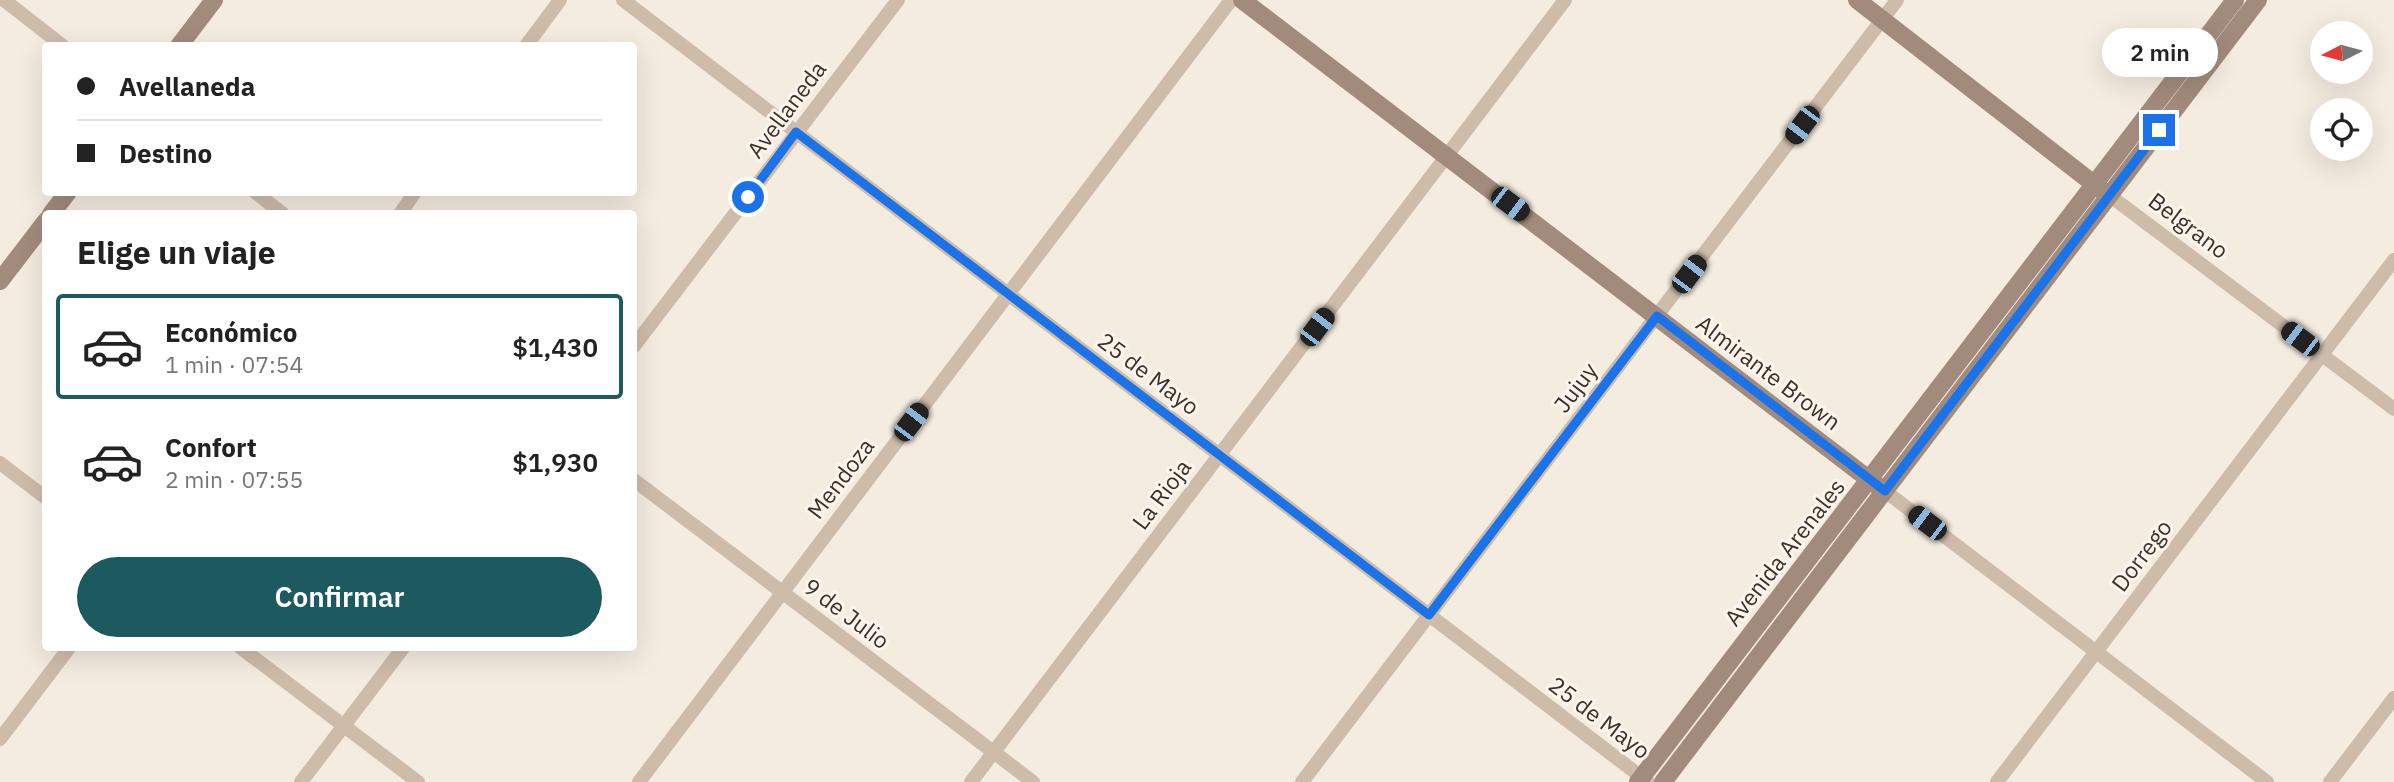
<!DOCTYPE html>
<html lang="es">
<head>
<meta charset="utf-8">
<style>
	:root { --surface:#fff; --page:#f6f6f6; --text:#222; --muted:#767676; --line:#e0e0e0; --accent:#1d5a60 }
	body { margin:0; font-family:"IBM Plex Sans",sans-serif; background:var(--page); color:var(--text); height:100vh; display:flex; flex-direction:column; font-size:26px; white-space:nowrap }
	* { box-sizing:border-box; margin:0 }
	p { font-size:23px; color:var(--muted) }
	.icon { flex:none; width:38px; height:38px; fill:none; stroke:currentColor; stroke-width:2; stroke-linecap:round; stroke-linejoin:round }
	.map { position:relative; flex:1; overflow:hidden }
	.details { position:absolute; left:42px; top:210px; width:595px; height:441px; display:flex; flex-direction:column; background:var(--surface); border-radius:7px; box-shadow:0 7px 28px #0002 }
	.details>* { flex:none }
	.banner { position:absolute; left:42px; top:42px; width:595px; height:154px; border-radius:7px; box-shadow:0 7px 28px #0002; display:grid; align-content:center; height:154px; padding:0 35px; background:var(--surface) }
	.needle { width:46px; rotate:264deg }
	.tools { position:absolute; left:2310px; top:21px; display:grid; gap:14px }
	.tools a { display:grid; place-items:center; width:63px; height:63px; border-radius:50%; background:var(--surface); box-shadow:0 7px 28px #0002; font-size:35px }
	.end { position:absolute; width:32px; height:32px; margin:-16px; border:9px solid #1a73e8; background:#fff; box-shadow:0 0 0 4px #fff }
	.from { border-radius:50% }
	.bubble { position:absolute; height:49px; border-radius:24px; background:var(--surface); box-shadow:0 7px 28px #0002; font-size:23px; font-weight:600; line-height:49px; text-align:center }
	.car { position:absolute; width:21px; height:42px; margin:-21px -10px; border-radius:9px; box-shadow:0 0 5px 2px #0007; background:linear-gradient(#222 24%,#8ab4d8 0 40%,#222 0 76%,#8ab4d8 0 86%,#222 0) }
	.banner b { display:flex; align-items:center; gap:24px; height:66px; font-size:26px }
	.banner b+b { border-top:2px solid var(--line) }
	.banner i { width:18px; height:18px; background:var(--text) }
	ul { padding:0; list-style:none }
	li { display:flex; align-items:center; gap:21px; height:105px; margin:0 14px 10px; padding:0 21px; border:4px solid transparent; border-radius:7px }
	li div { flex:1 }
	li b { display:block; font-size:26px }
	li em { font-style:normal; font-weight:600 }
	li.selected { border-color:var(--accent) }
	li>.icon { width:63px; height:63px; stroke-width:1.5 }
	h2 { padding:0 35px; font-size:32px; line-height:84px }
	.cta { display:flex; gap:14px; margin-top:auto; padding:14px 35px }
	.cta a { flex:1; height:80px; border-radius:42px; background:var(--accent); color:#fff; font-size:28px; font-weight:600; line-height:80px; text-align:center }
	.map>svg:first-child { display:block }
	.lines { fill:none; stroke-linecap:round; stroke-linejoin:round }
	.street { stroke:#cebcab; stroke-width:14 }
	.secondary { stroke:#a28b7c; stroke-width:18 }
	.route { stroke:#1a73e8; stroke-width:9 }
	.labels { text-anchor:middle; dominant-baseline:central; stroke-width:6; stroke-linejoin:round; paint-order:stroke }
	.street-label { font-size:23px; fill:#3c302a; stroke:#fbf5ed }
</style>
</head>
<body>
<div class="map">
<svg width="2394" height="782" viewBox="0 0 2394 782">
	<rect width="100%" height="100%" fill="#f5ece0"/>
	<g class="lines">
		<g class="street">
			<polyline points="4,0 63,46"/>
			<polyline points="623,0 1648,782"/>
			<polyline points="526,46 560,0"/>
			<polyline points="255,192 283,214"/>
			<polyline points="2109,195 2394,409"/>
			<polyline points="400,214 415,192"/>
			<polyline points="634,346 898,0"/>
			<polyline points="0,463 46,498"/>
			<polyline points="634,480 1033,782"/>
			<polyline points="1885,491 2267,782"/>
			<polyline points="241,648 418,782"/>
			<polyline points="0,739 69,648"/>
			<polyline points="301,782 403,648"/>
			<polyline points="639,782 1231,0"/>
			<polyline points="971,782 1565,0"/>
			<polyline points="1302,782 1897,0"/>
			<polyline points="1997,782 2394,260"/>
			<polyline points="2330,782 2394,698"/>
		</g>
		<g class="secondary">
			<polyline points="1242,0 1879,487"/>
			<polyline points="1857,0 2103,191"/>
			<polyline points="179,46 214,0"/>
			<polyline points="51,214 68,192"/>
			<polyline points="0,281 46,221"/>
			<polyline points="1638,782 2235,0"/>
			<polyline points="1663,782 2258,0"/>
		</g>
	</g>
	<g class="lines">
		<polyline class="route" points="748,197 796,132 1429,615 1657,316 1885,491 2159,130"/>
	</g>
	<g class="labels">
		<g class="street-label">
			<text transform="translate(786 109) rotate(-53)">Avellaneda</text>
			<text transform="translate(2189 225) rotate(37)">Belgrano</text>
			<text transform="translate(1769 372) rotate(37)">Almirante Brown</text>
			<text transform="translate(1149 373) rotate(37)">25 de Mayo</text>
			<text transform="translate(1575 387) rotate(-53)">Jujuy</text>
			<text transform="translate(840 478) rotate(-53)">Mendoza</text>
			<text transform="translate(1161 494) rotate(-53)">La Rioja</text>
			<text transform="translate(1784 552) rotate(-52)">Avenida Arenales</text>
			<text transform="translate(2141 555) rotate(-53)">Dorrego</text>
			<text transform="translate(847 613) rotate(37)">9 de Julio</text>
			<text transform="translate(1600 717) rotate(37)">25 de Mayo</text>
		</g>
	</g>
</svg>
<div class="tools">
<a><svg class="needle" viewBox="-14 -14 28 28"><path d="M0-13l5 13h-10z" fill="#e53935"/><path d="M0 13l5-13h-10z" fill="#767676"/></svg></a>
<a><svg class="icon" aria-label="locate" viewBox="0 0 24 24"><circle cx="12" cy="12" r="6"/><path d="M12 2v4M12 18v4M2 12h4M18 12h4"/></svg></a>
</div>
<i class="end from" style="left:748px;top:197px"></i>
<i class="end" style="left:2159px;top:130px"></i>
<div class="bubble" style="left:2102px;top:28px;width:116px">2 min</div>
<i class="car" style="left:1802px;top:125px;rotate:217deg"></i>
<i class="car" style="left:1510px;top:204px;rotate:127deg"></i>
<i class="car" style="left:1689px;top:274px;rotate:37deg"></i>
<i class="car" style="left:1317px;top:327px;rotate:37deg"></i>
<i class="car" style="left:2300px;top:339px;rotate:307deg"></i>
<i class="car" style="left:911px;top:422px;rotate:37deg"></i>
<i class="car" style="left:1927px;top:523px;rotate:307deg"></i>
<div class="banner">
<b><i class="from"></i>Avellaneda</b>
<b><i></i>Destino</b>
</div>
<section class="details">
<h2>Elige un viaje</h2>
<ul>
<li class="selected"><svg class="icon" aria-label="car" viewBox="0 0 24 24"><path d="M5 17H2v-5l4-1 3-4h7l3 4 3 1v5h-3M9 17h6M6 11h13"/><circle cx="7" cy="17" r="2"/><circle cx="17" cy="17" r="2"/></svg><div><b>Económico</b><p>1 min · 07:54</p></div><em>$1,430</em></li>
<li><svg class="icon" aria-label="car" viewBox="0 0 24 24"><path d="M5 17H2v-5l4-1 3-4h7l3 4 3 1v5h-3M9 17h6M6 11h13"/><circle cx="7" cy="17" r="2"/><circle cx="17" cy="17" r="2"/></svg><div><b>Confort</b><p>2 min · 07:55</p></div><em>$1,930</em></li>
</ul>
<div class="cta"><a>Confirmar</a></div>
</section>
</div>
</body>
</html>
